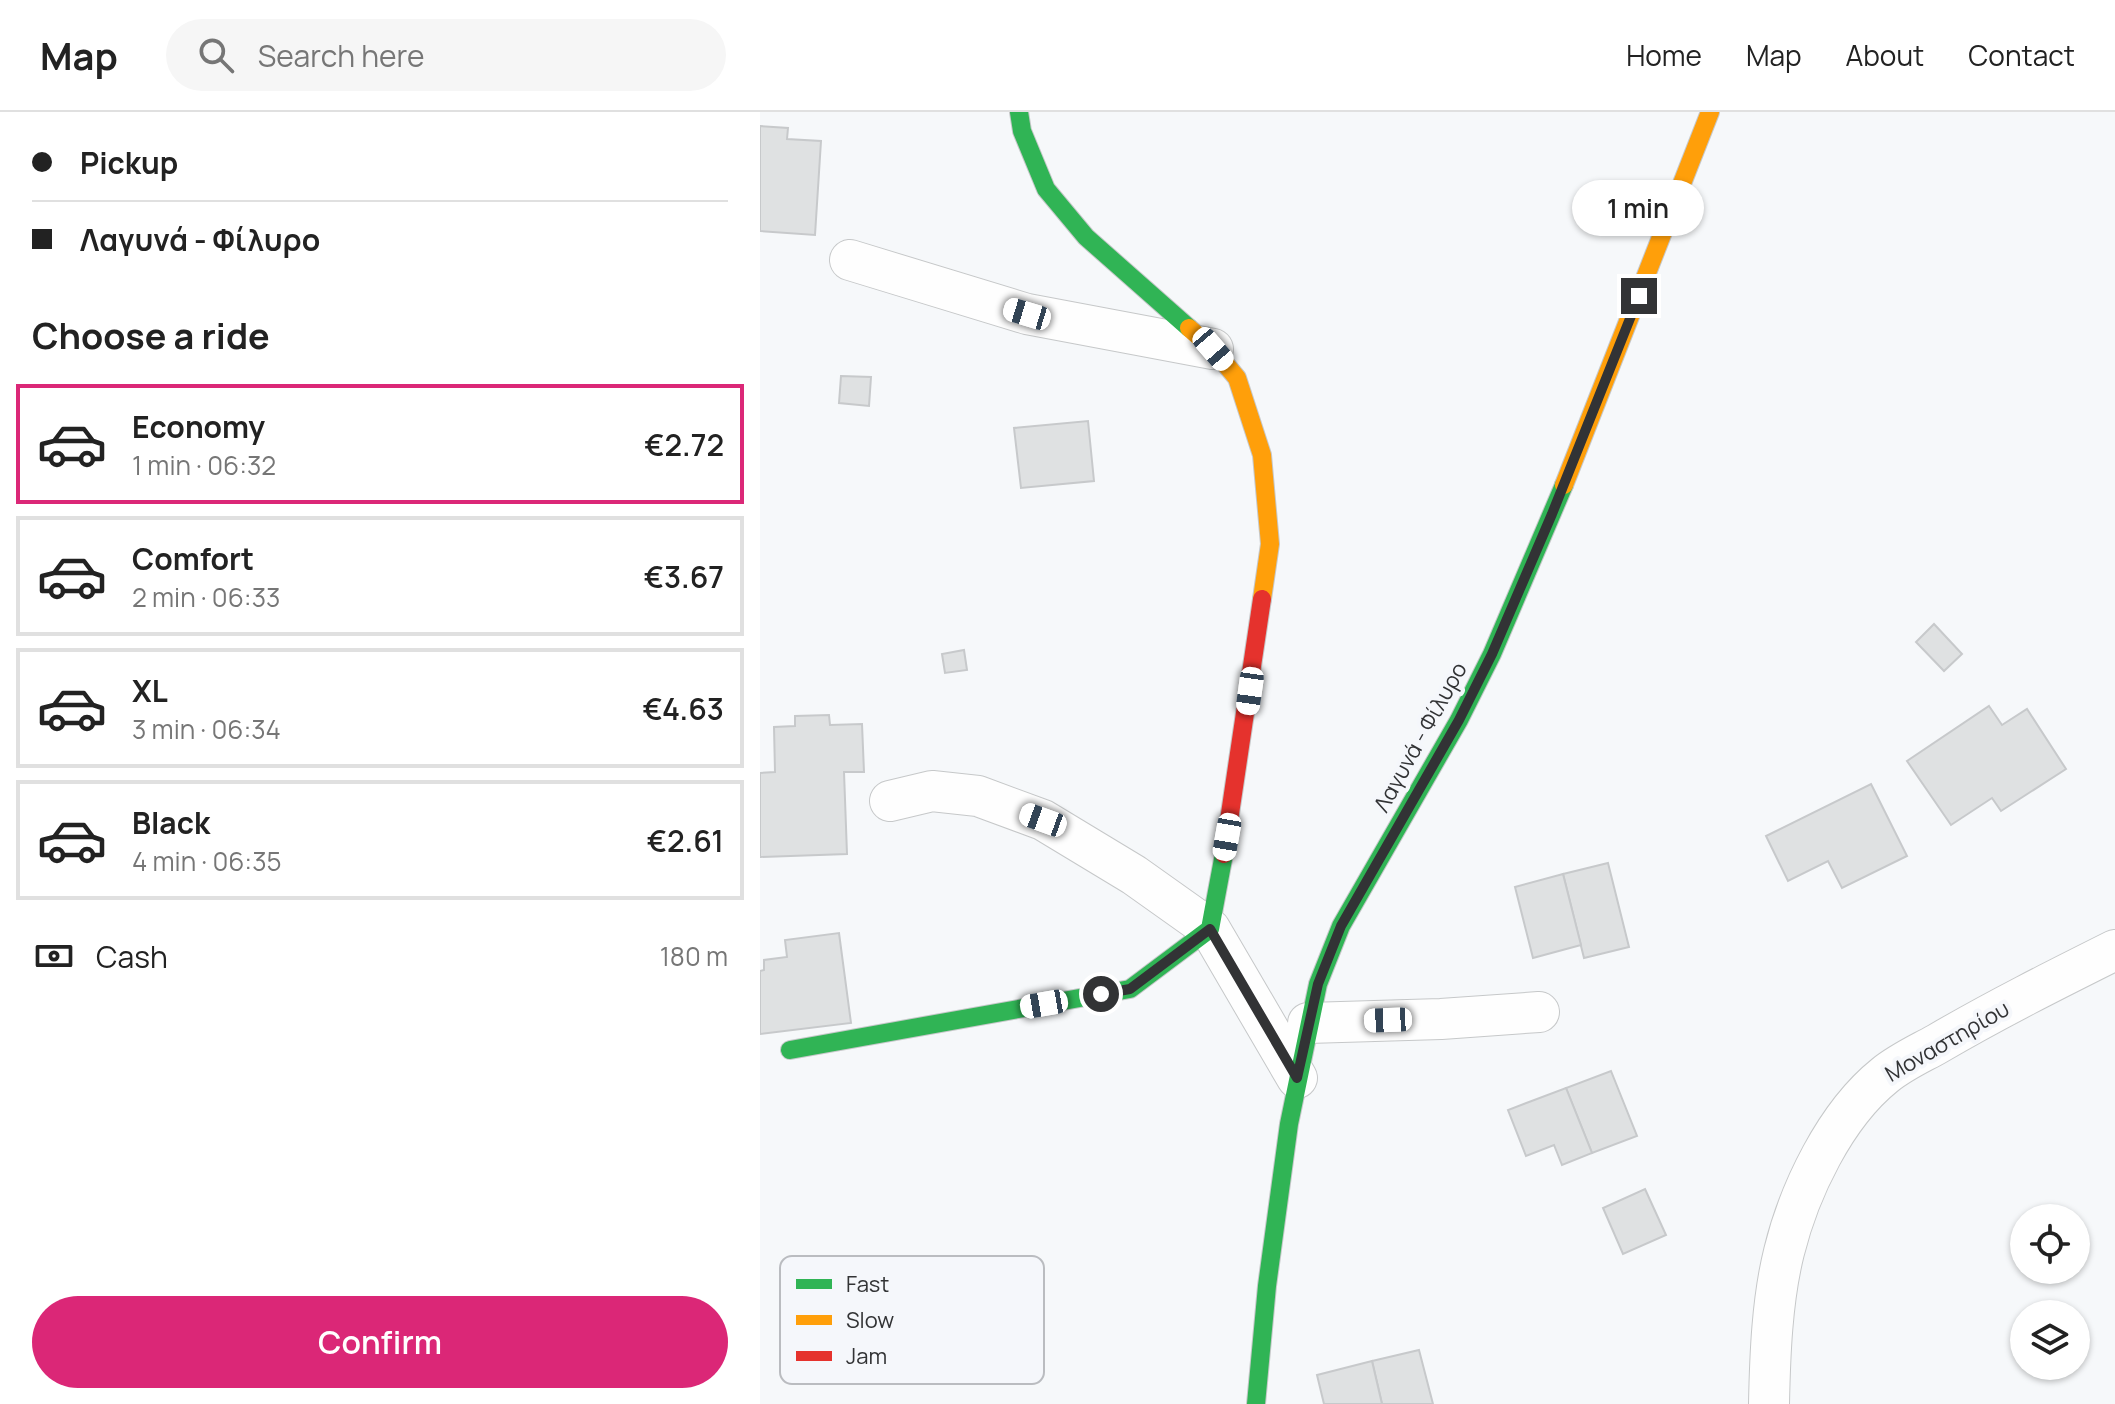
<!DOCTYPE html>
<html lang="en">
<head>
<meta charset="utf-8">
<style>
	:root { --surface:#fff; --page:#f6f6f6; --text:#222; --muted:#767676; --line:#e0e0e0; --accent:#db2777 }
	body { margin:0; font-family:Manrope,sans-serif; background:var(--page); color:var(--text); height:100vh; display:flex; flex-direction:column; font-size:30px; white-space:nowrap }
	* { box-sizing:border-box; margin:0 }
	p { font-size:26px; color:var(--muted) }
	.icon { flex:none; width:44px; height:44px; fill:none; stroke:currentColor; stroke-width:2; stroke-linecap:round; stroke-linejoin:round }
	.map { position:relative; flex:1; overflow:hidden }
	.sheet { display:flex; flex-direction:column; background:var(--surface); width:760px }
	.sheet>* { flex:none }
	.hud { display:grid; align-content:center; height:176px; padding:0 32px; background:var(--surface) }
	.controls { position:absolute; left:1250px; top:1092px; display:grid; gap:16px }
	.controls a { display:grid; place-items:center; width:80px; height:80px; border-radius:50%; background:var(--surface); box-shadow:0 2px 6px #0004; font-size:40px }
	.end { position:absolute; width:36px; height:36px; margin:-18px; border:10px solid #323335; background:#fff; box-shadow:0 0 0 4px #fff }
	.from { border-radius:50% }
	.bubble { position:absolute; height:56px; border-radius:28px; background:var(--surface); box-shadow:0 2px 6px #0004; font-size:26px; font-weight:600; line-height:56px; text-align:center }
	.car { position:absolute; width:24px; height:48px; margin:-24px -12px; border-radius:10px; box-shadow:0 0 6px 2px #0007; background:linear-gradient(#fff 24%,#345 0 40%,#fff 0 76%,#345 0 86%,#fff 0) }
	.hud b { display:flex; align-items:center; gap:28px; height:76px; font-size:30px }
	.hud b+b { border-top:2px solid var(--line) }
	.hud i { width:20px; height:20px; background:var(--text) }
	ul { padding:0; list-style:none }
	li { display:flex; align-items:center; gap:24px; height:120px; margin:0 16px 12px; padding:0 16px; border:4px solid var(--line); border-radius:0px }
	li div { flex:1 }
	li b { display:block; font-size:30px }
	li em { font-style:normal; font-weight:600 }
	li.selected { border-color:var(--accent) }
	li>.icon { width:72px; height:72px; stroke-width:1.5 }
	h2 { padding:0 32px; font-size:36px; line-height:96px }
	.pay { display:flex; align-items:center; gap:20px; height:88px; padding:0 32px; font-size:30px }
	.pay p { margin-inline-start:auto }
	.cta { display:flex; gap:16px; margin-top:auto; padding:16px 32px }
	.cta a { flex:1; height:92px; border-radius:48px; background:var(--accent); color:#fff; font-size:32px; font-weight:600; line-height:92px; text-align:center }
	header { display:flex; align-items:center; gap:48px; box-sizing:border-box; height:112px; padding:0 40px; background:var(--surface); border-bottom:2px solid var(--line) }
	header strong { font-size:38px }
	nav { display:flex; gap:44px; margin-inline-start:auto; font-size:28px }
	.search { width:560px; height:72px; background:var(--page); display:flex; align-items:center; gap:20px; box-sizing:border-box; padding:0 28px; border-radius:44px; color:var(--muted); font-size:30px }
	main { display:flex; flex:1; min-height:0 }
	.map>svg:first-child { display:block }
	.building { fill:#dfe1e2; stroke:#c7c9cb; stroke-width:2 }
	.lines { fill:none; stroke-linecap:round; stroke-linejoin:round }
	.street-casing { stroke:#c6c8c9; stroke-width:42 }
	.fast-casing { stroke:#c6c8c9; stroke-width:20 }
	.slow-casing { stroke:#c6c8c9; stroke-width:20 }
	.jam-casing { stroke:#c6c8c9; stroke-width:20 }
	.street { stroke:#fefefe; stroke-width:40 }
	.fast { stroke:#30b455; stroke-width:18 }
	.slow { stroke:#ff9f0a; stroke-width:18 }
	.jam { stroke:#e5322d; stroke-width:18 }
	.route { stroke:#323335; stroke-width:10 }
	.labels { text-anchor:middle; dominant-baseline:central; stroke-width:8; stroke-linejoin:round; paint-order:stroke }
	.street-label { font-size:22px; fill:#323335; stroke:#f5f7fb }
	.key { fill:#f5f7fb; stroke:#babcc0; stroke-width:2 }
	.key-label { font-size:22px; fill:#323335 }
</style>
</head>
<body>
<header>
<strong>Map</strong>
<div class="search"><svg class="icon" aria-label="search" viewBox="0 0 24 24"><circle cx="10" cy="10" r="6"/><path d="M15 15l6 6"/></svg>Search here</div>
<nav><a>Home</a><a>Map</a><a>About</a><a>Contact</a></nav>
</header>
<main>
<section class="sheet">
<div class="hud">
<b><i class="from"></i>Pickup</b>
<b><i></i>Λαγυνά - Φίλυρο</b>
</div>
<h2>Choose a ride</h2>
<ul>
<li class="selected"><svg class="icon" aria-label="car" viewBox="0 0 24 24"><path d="M5 17H2v-5l4-1 3-4h7l3 4 3 1v5h-3M9 17h6M6 11h13"/><circle cx="7" cy="17" r="2"/><circle cx="17" cy="17" r="2"/></svg><div><b>Economy</b><p>1 min · 06:32</p></div><em>€2.72</em></li>
<li><svg class="icon" aria-label="car" viewBox="0 0 24 24"><path d="M5 17H2v-5l4-1 3-4h7l3 4 3 1v5h-3M9 17h6M6 11h13"/><circle cx="7" cy="17" r="2"/><circle cx="17" cy="17" r="2"/></svg><div><b>Comfort</b><p>2 min · 06:33</p></div><em>€3.67</em></li>
<li><svg class="icon" aria-label="car" viewBox="0 0 24 24"><path d="M5 17H2v-5l4-1 3-4h7l3 4 3 1v5h-3M9 17h6M6 11h13"/><circle cx="7" cy="17" r="2"/><circle cx="17" cy="17" r="2"/></svg><div><b>XL</b><p>3 min · 06:34</p></div><em>€4.63</em></li>
<li><svg class="icon" aria-label="car" viewBox="0 0 24 24"><path d="M5 17H2v-5l4-1 3-4h7l3 4 3 1v5h-3M9 17h6M6 11h13"/><circle cx="7" cy="17" r="2"/><circle cx="17" cy="17" r="2"/></svg><div><b>Black</b><p>4 min · 06:35</p></div><em>€2.61</em></li>
</ul>
<div class="pay"><svg class="icon" aria-label="cash" viewBox="0 0 24 24"><path d="M3 7h18v10H3z"/><circle cx="12" cy="12" r="2"/></svg>Cash<p>180 m</p></div>
<div class="cta"><a>Confirm</a></div>
</section>
<div class="map">
<svg width="1355" height="1292" viewBox="0 0 1355 1292">
	<rect width="100%" height="100%" fill="#f6f8fa"/>
	<g class="building">
		<polygon points="0,14 28,16 27,27 61,29 55,123 0,119"/>
		<polygon points="81,264 111,265 109,294 79,291"/>
		<polygon points="328,309 334,369 261,376 254,316"/>
		<polygon points="1174,512 1202,542 1184,559 1156,530"/>
		<polygon points="204,538 207,558 185,561 182,542"/>
		<polygon points="1229,594 1242,613 1267,597 1306,657 1241,699 1232,686 1191,713 1147,649"/>
		<polygon points="69,603 70,613 102,612 104,660 84,660 87,742 0,745 0,661 15,660 14,615 35,614 35,604"/>
		<polygon points="1111,672 1147,744 1082,776 1068,749 1028,769 1006,724"/>
		<polygon points="848,751 869,835 824,846 803,762"/>
		<polygon points="803,762 821,833 773,846 755,775"/>
		<polygon points="79,821 91,911 0,922 0,859 4,858 4,848 27,845 25,828"/>
		<polygon points="851,959 877,1024 832,1041 806,976"/>
		<polygon points="806,976 832,1041 802,1053 794,1033 766,1044 748,998"/>
		<polygon points="885,1077 906,1123 863,1142 843,1096"/>
		<polygon points="659,1238 673,1292 622,1292 612,1249"/>
		<polygon points="612,1249 622,1292 564,1292 557,1263"/>
	</g>
	<g class="lines">
		<defs>
			<g id="street">
				<polyline points="90,148 267,202 453,237"/>
				<polyline points="130,689 172,679 218,684 283,708 374,763 450,817 537,966"/>
				<polyline points="548,911 681,907 779,900"/>
				<path d="M 1009,1292 C 1010,1243 1012,1188 1024,1140 C 1039,1079 1075,1003 1125,963 C 1141,950 1159,942 1177,932 C 1235,898 1295,868 1355,838"/>
			</g>
			<g id="fast">
				<polyline points="259,0 262,19 286,77 326,125 429,216"/>
				<polyline points="30,938 370,877 450,817 464,742"/>
				<polyline points="496,1292 507,1174 529,1012 558,872 581,814 699,608 732,542 804,373"/>
			</g>
			<g id="slow">
				<polyline points="429,216 453,237 477,266 502,343 510,432 502,487"/>
				<polyline points="804,373 950,0"/>
			</g>
			<polyline id="jam" points="464,742 502,487"/>
		</defs>
		<use href="#street" class="street-casing"/>
		<use href="#fast" class="fast-casing"/>
		<use href="#slow" class="slow-casing"/>
		<use href="#jam" class="jam-casing"/>
		<use href="#street" class="street"/>
		<use href="#fast" class="fast"/>
		<use href="#slow" class="slow"/>
		<use href="#jam" class="jam"/>
	</g>
	<g class="lines">
		<polyline class="route" points="341,882 370,877 450,817 537,966 558,872 581,814 699,608 732,542 792,402 879,184"/>
	</g>
	<g class="labels">
		<g class="street-label">
			<text transform="translate(660 625) rotate(-61)">Λαγυνά - Φίλυρο</text>
			<text transform="translate(1187 929) rotate(-30)">Μοναστηρίου</text>
		</g>
	</g>
	<rect x="20" y="1144" width="264" height="128" rx="12" class="key"/>
	<rect x="36" y="1167" width="36" height="10" fill="#30b455"/>
	<rect x="36" y="1203" width="36" height="10" fill="#ff9f0a"/>
	<rect x="36" y="1239" width="36" height="10" fill="#e5322d"/>
	<g class="key-label">
		<text x="86" y="1180">Fast</text>
		<text x="86" y="1216">Slow</text>
		<text x="86" y="1252">Jam</text>
	</g>
</svg>
<div class="controls">
<a><svg class="icon" aria-label="locate" viewBox="0 0 24 24"><circle cx="12" cy="12" r="6"/><path d="M12 2v4M12 18v4M2 12h4M18 12h4"/></svg></a>
<a><svg class="icon" aria-label="layers" viewBox="0 0 24 24"><path d="M12 4l9 5-9 5-9-5zM3 14l9 5 9-5"/></svg></a>
</div>
<i class="end from" style="left:341px;top:882px"></i>
<i class="end" style="left:879px;top:184px"></i>
<div class="bubble" style="left:812px;top:68px;width:132px">1 min</div>
<i class="car" style="left:267px;top:202px;rotate:287deg"></i>
<i class="car" style="left:453px;top:237px;rotate:139deg"></i>
<i class="car" style="left:490px;top:579px;rotate:188deg"></i>
<i class="car" style="left:283px;top:708px;rotate:290deg"></i>
<i class="car" style="left:467px;top:725px;rotate:190deg"></i>
<i class="car" style="left:284px;top:892px;rotate:260deg"></i>
<i class="car" style="left:628px;top:908px;rotate:268deg"></i>
</div>
</main>
</body>
</html>
